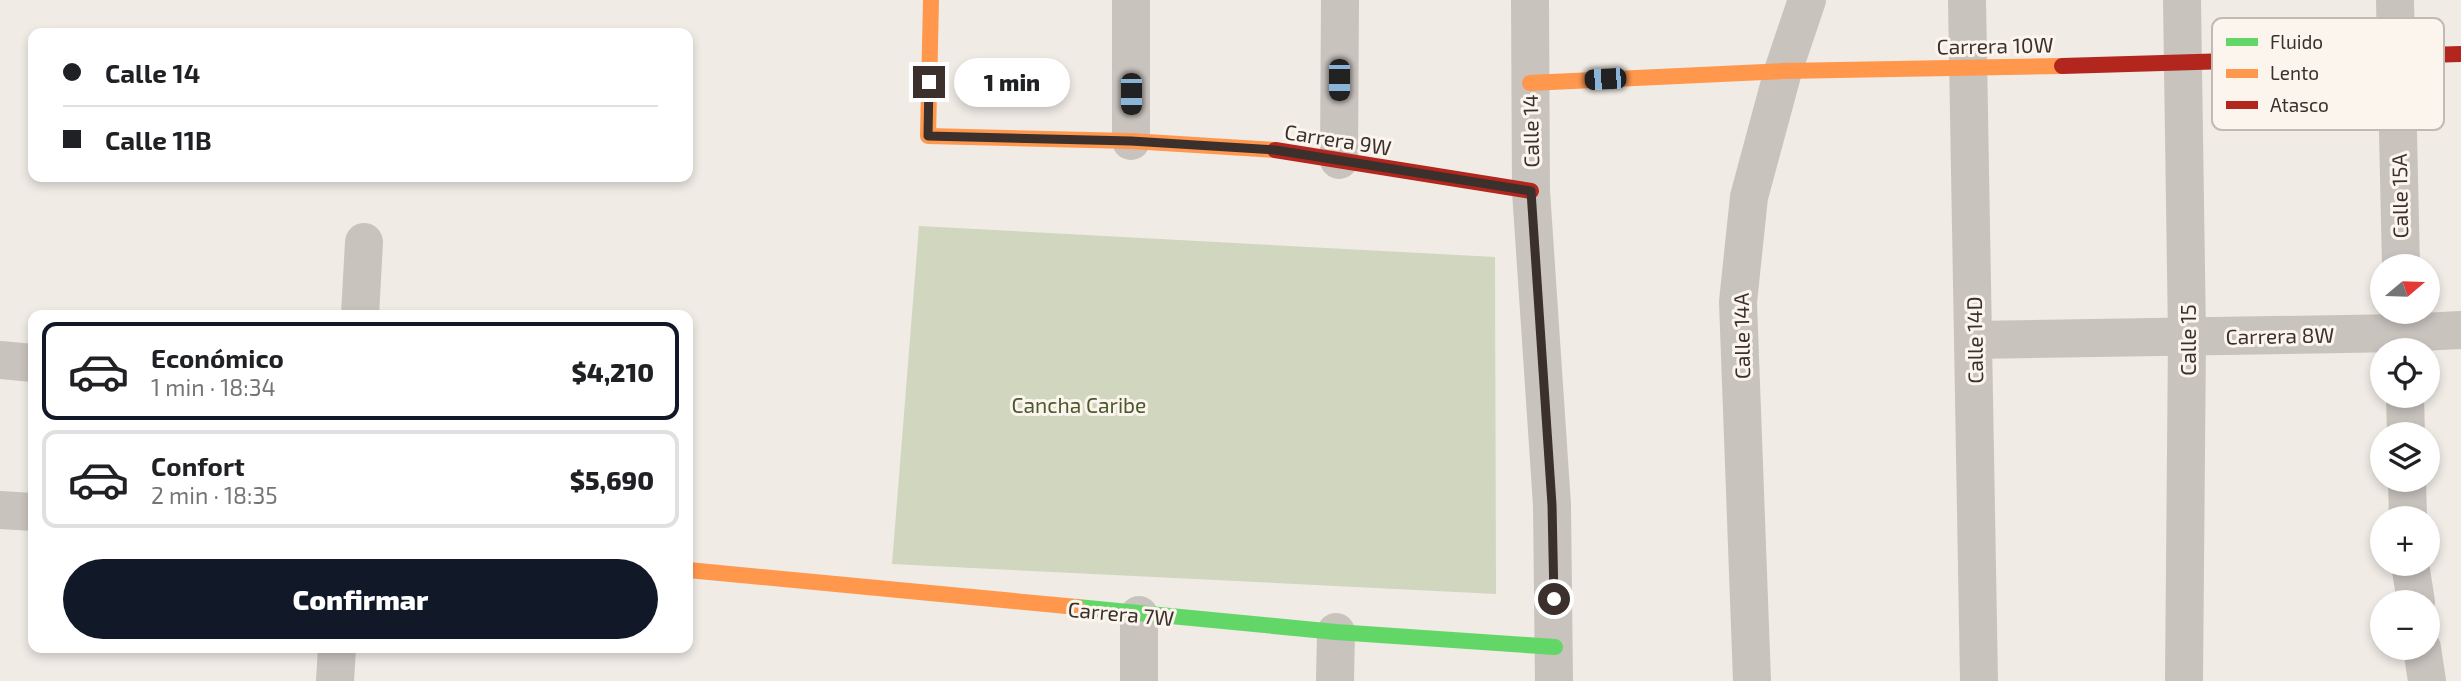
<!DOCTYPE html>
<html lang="es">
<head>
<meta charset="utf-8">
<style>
	:root { --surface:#fff; --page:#f2f2f2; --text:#202124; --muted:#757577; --line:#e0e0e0; --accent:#111827 }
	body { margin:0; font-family:"Exo 2",sans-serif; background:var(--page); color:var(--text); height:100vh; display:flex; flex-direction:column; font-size:26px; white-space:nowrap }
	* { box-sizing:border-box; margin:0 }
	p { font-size:23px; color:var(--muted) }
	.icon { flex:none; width:38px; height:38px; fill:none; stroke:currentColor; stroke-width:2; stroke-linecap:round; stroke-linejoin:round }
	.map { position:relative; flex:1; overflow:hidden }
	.details { position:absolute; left:28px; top:310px; width:665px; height:343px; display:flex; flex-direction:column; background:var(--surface); border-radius:14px; box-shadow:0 4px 10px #0003 }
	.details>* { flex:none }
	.top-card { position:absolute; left:28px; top:28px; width:665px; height:154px; border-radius:14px; box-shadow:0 4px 10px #0003; display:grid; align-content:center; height:154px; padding:0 35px; background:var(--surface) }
	.needle { width:46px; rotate:71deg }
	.fabs { position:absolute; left:2370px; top:254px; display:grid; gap:14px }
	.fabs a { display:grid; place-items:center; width:70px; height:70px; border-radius:50%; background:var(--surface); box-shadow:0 4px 10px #0003; font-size:35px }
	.end { position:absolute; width:32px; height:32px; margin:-16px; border:9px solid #3b302b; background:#fff; box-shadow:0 0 0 4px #fff }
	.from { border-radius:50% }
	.bubble { position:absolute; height:49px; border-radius:24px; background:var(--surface); box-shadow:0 4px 10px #0003; font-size:23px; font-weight:800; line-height:49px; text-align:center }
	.car { position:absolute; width:21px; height:42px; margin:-21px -10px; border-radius:9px; box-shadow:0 0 5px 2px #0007; background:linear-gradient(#222 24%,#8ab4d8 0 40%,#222 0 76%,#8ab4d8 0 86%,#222 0) }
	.top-card b { display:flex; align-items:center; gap:24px; height:66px; font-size:26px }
	.top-card b+b { border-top:2px solid var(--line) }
	.top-card i { width:18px; height:18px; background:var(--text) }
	ul { padding:12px 0 0; list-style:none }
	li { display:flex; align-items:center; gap:21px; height:98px; margin:0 14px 10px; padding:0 21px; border:4px solid var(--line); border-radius:14px }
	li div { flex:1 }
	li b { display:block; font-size:26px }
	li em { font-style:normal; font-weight:800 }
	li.active { border-color:var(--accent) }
	li>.icon { width:63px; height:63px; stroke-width:1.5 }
	.action { display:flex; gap:14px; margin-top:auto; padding:14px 35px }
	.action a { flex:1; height:80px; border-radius:42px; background:var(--accent); color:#fff; font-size:28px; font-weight:800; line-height:80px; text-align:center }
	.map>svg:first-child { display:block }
	.green { fill:#d1d6bf }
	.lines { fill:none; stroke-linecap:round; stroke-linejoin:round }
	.street { stroke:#c9c3be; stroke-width:38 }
	.fast { stroke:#63d668; stroke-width:16 }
	.slow { stroke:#ff974d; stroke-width:16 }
	.jam { stroke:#b3261e; stroke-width:16 }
	.route { stroke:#3b302b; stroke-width:9 }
	.labels { text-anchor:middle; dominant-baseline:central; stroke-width:6; stroke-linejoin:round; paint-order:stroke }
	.street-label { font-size:21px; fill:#3b302b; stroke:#fbf5ee }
	.park-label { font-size:21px; fill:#4a5a2e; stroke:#fbf5ee }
	.key { fill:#fbf5ee; stroke:#c1bab4; stroke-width:2 }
	.key-label { font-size:19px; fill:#3b302b }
</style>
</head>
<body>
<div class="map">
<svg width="2461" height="681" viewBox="0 0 2461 681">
	<rect width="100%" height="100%" fill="#f0ebe5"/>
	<polygon class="green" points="919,226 1495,257 1496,594 892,564"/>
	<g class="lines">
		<g class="street">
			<polyline points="1530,0 1531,191 1552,505 1554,681"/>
			<polyline points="1967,0 1979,681"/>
			<polyline points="2182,0 2187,337 2184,681"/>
			<polyline points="2395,0 2401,266"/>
			<polyline points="1131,141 1131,0"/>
			<polyline points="1339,160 1340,0"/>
			<polyline points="360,315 364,242"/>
			<polyline points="1974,340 2403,333 2461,330"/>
			<polyline points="0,360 33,363"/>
			<polyline points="2405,396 2406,434"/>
			<polyline points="2407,480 2408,518"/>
			<polyline points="0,510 33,512"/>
			<polyline points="2410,564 2416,602"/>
			<polyline points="2422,648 2427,681"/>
			<polyline points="335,681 337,648"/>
			<polyline points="1139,681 1139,615"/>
			<polyline points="1335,681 1336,632"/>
			<polyline points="1752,681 1738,302 1749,197 1783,71 1807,0"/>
		</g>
		<polyline class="fast" points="1077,607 1336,632 1555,647"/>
		<g class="slow">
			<polyline points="931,0 928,136 1131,141 1275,150"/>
			<polyline points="1530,83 1783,71 2062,66"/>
			<polyline points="688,570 1077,607"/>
		</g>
		<g class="jam">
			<polyline points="2062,66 2461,54"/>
			<polyline points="1275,150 1531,191"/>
		</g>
	</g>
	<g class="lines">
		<polyline class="route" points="929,82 928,136 1131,141 1275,150 1531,191 1552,505 1554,599"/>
	</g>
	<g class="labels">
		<g class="street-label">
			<text transform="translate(1995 45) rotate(-1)">Carrera 10W</text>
			<text transform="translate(1530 131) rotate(-91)">Calle 14</text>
			<text transform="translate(1338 139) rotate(9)">Carrera 9W</text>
			<text transform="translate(2399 196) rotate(-91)">Calle 15A</text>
			<text transform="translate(2280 335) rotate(-1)">Carrera 8W</text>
			<text transform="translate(1741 336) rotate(-91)">Calle 14A</text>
			<text transform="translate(1974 340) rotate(-91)">Calle 14D</text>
			<text transform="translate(2187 340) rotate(-90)">Calle 15</text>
			<text transform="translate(1121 613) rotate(5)">Carrera 7W</text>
		</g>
		<g class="park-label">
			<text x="1079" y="404">Cancha Caribe</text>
		</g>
	</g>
	<rect x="2212" y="18" width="232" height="112" rx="10" class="key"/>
	<rect x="2226" y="38" width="32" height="8" fill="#63d668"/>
	<rect x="2226" y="69" width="32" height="9" fill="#ff974d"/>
	<rect x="2226" y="101" width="32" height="8" fill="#b3261e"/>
	<g class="key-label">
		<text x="2270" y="49">Fluido</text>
		<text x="2270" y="80">Lento</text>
		<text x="2270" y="112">Atasco</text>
	</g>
</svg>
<div class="fabs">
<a><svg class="needle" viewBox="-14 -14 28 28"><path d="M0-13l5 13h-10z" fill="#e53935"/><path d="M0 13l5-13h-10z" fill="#757577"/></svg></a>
<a><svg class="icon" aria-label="locate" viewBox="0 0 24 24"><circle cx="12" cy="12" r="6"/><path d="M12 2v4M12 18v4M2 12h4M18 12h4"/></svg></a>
<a><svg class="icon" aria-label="layers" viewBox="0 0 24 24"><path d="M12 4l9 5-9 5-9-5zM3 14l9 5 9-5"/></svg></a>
<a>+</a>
<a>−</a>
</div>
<i class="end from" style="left:1554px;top:599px"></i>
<i class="end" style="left:929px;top:82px"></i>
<div class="bubble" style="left:954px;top:58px;width:116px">1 min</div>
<i class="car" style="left:1605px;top:79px;rotate:267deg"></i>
<i class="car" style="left:1339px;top:80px;rotate:180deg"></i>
<i class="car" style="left:1131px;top:94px;rotate:180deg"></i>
<div class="top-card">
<b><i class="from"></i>Calle 14</b>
<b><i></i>Calle 11B</b>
</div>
<section class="details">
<ul>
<li class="active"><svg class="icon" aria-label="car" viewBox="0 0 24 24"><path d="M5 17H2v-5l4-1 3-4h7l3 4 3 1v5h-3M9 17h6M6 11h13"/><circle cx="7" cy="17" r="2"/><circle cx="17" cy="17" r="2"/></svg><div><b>Económico</b><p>1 min · 18:34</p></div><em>$4,210</em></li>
<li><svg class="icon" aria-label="car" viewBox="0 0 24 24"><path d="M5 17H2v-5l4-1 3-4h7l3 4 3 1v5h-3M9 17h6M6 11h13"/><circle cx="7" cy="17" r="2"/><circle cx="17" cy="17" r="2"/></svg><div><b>Confort</b><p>2 min · 18:35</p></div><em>$5,690</em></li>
</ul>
<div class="action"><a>Confirmar</a></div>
</section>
</div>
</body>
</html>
